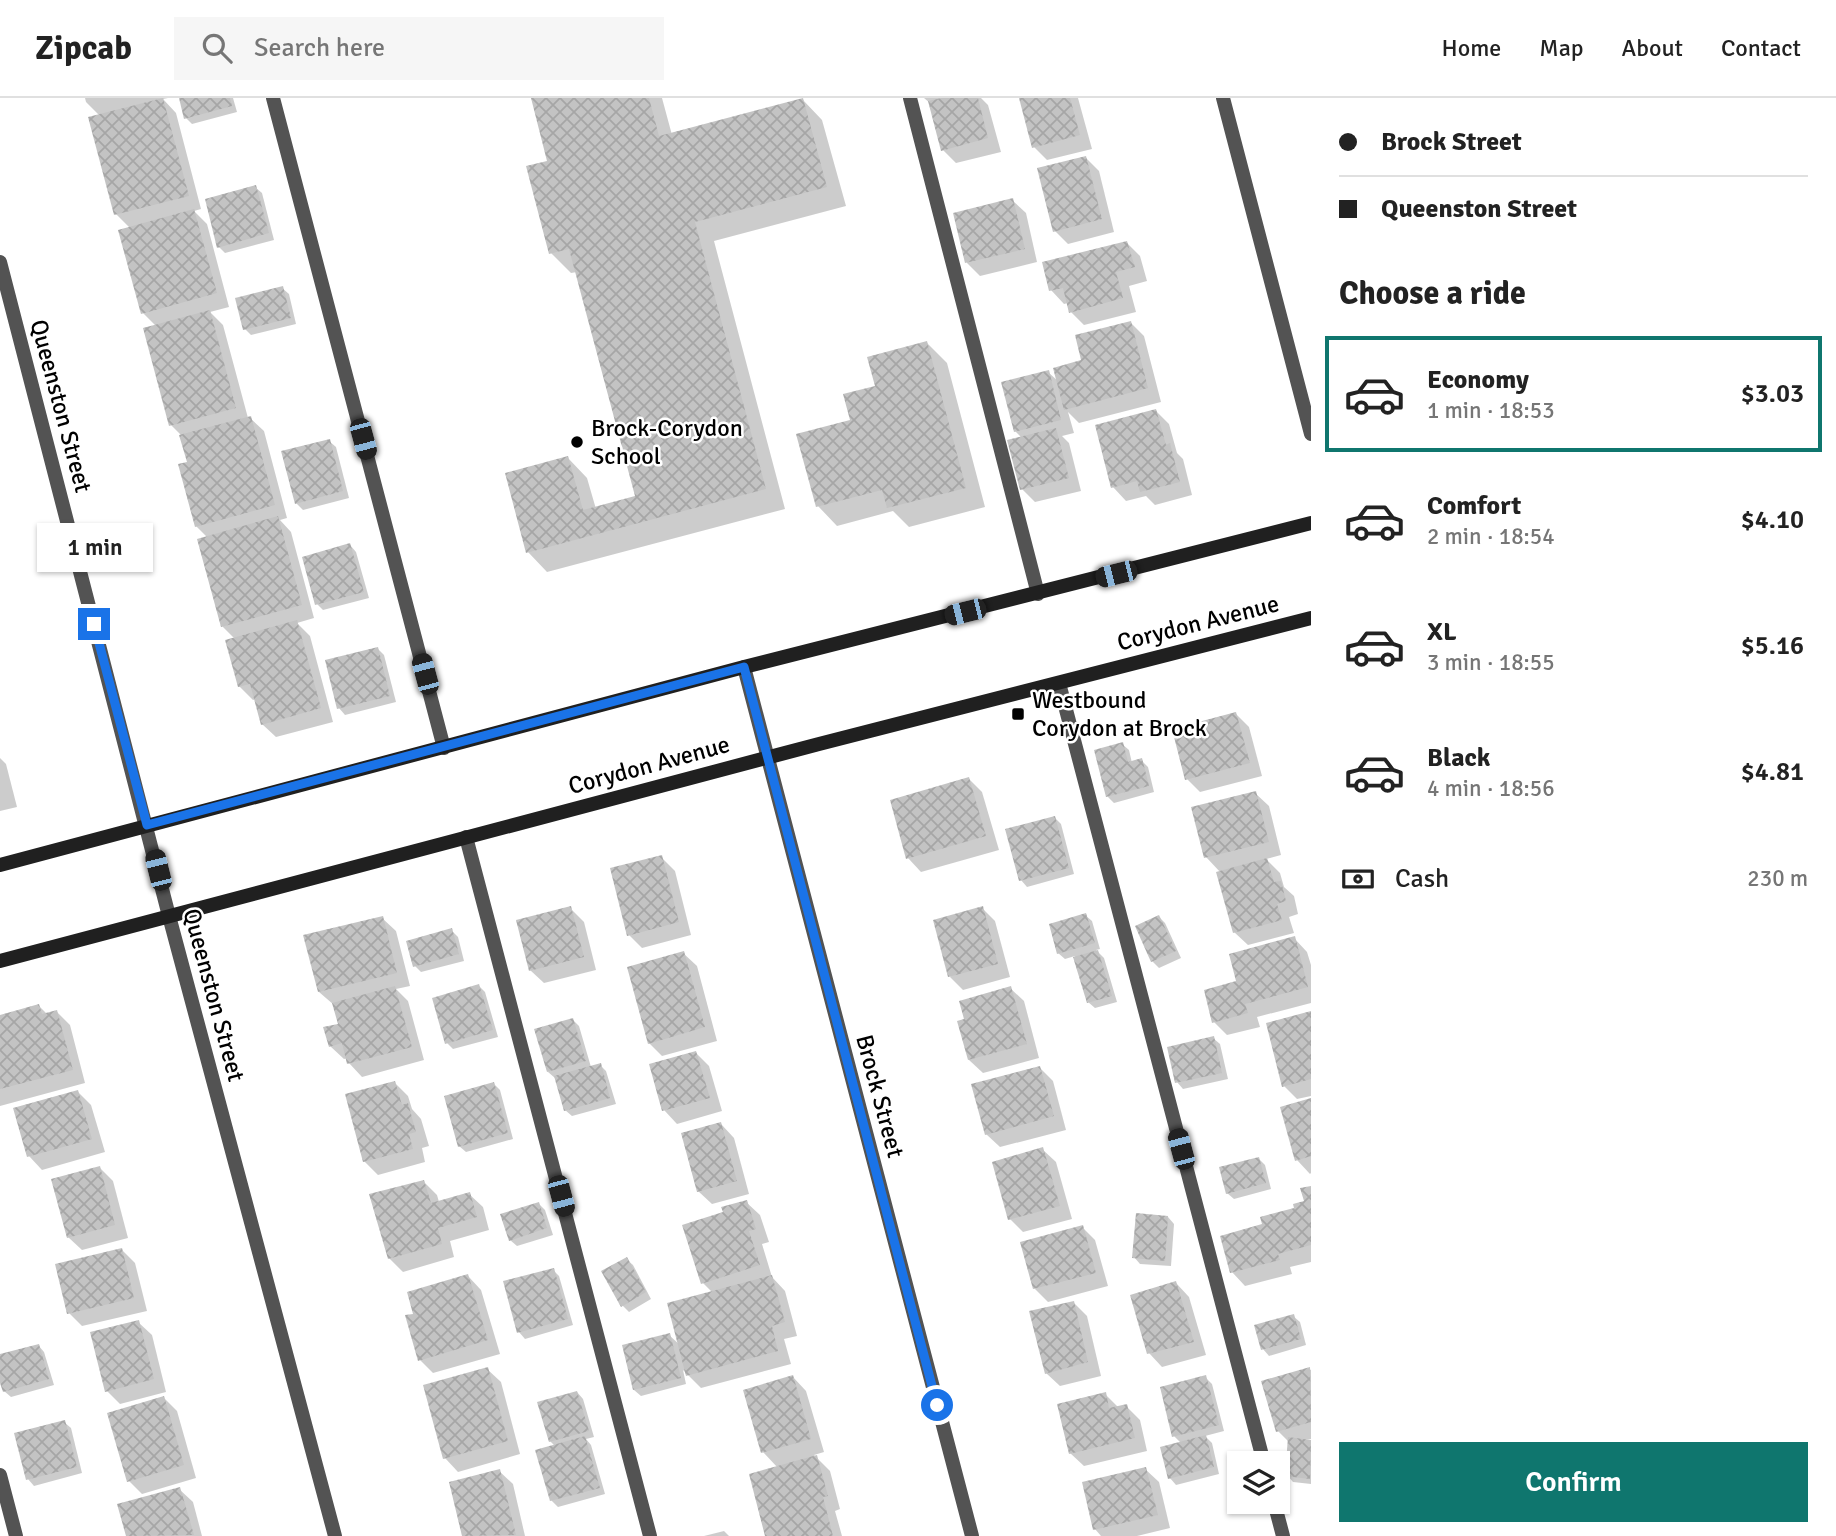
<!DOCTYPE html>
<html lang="en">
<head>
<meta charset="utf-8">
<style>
	:root { --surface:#fff; --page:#f6f6f6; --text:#222; --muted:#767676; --line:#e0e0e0; --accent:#0f766e }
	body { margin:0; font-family:Signika,sans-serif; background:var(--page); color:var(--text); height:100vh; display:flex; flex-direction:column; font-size:26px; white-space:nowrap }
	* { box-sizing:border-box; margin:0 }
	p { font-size:23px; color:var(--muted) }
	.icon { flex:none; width:38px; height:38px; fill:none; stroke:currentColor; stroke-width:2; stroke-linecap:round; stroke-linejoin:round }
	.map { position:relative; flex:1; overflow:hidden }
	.details { display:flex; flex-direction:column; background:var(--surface); width:525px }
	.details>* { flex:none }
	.guide { display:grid; align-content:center; height:154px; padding:0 28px; background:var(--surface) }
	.controls { position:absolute; left:1227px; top:1353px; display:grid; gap:14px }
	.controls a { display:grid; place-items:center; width:63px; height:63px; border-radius:0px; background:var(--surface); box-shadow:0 2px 5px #0004; font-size:35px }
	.end { position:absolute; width:32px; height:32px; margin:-16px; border:9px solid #1a73e8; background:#fff; box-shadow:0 0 0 4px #fff }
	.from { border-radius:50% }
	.bubble { position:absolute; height:49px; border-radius:0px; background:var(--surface); box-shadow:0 2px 5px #0004; font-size:23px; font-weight:600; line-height:49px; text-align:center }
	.car { position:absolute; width:21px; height:42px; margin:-21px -10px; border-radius:9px; box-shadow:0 0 5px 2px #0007; background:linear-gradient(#222 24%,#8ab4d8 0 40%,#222 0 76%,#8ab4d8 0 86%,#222 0) }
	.guide b { display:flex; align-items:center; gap:24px; height:66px; font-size:26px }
	.guide b+b { border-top:2px solid var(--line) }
	.guide i { width:18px; height:18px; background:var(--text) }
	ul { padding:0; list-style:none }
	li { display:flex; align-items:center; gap:21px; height:116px; margin:0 14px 10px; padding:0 14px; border:4px solid transparent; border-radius:0px }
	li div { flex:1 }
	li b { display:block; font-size:26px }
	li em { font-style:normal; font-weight:600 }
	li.current { border-color:var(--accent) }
	li>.icon { width:63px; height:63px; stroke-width:1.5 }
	h2 { padding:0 28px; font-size:32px; line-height:84px }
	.pay { display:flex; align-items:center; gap:18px; height:77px; padding:0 28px; font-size:26px }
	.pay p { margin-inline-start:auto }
	.cta { display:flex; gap:14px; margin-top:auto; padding:14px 28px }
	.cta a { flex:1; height:80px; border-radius:0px; background:var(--accent); color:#fff; font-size:28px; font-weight:600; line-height:80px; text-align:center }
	header { display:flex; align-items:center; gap:42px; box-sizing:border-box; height:98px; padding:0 35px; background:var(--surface); border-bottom:2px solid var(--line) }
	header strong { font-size:33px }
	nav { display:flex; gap:38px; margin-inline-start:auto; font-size:24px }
	.search { width:490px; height:63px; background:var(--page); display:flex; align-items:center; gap:18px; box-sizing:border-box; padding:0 24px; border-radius:0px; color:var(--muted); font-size:26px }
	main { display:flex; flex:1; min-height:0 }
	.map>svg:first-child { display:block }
	.shadow { fill:#0003 }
	.building { fill:url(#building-cross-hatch) }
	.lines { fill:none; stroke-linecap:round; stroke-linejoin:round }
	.service { stroke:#535353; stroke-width:14 }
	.minor { stroke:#535353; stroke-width:14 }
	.secondary { stroke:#202020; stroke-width:14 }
	.route { stroke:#1a73e8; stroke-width:9 }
	.poi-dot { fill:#000; stroke:#fff; stroke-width:2.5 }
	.labels { text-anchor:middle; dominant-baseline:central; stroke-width:5; stroke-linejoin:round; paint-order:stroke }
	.street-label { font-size:24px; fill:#000; stroke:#fff }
	.poi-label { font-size:24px; fill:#000; stroke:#fff; text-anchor:start }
</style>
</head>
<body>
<header>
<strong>Zipcab</strong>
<div class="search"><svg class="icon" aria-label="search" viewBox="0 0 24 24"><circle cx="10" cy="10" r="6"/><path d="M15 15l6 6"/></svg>Search here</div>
<nav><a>Home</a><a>Map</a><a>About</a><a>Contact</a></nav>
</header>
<main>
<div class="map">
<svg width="1311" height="1438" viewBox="0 0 1311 1438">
	<defs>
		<pattern id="building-cross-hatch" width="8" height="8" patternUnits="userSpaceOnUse" patternTransform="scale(1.75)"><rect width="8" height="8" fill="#c3c3c3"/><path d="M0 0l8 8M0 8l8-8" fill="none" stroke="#a6a6a6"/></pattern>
	</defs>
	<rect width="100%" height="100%" fill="#fff"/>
	<g class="shadow">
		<polygon points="85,0 168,0 163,1 176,15 201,111 194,113 207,126 229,209 210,214 223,227 248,320 250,320 264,333 287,420 280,422 291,434 314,520 297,525 310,538 333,624 276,639 262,626 256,601 253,602 239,588 235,541 222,528 208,440 196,428 189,365 181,337 171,327 156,228 143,215 130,130 116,116 100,18 86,4"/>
		<polygon points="180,0 233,0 237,14 192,26 186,20"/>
		<polygon points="532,0 662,0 672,37 803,2 822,22 846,108 714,143 785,411 547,474 528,454 568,360 587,380 596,411 637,400 577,174 571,175 551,155 549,64"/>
		<polygon points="924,0 981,0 988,7 1001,54 956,65 943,52 931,6"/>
		<polygon points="1021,0 1078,0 1092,51 1047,62 1034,49"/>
		<polygon points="1086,60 1099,73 1114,134 1068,146 1055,133"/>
		<polygon points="255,89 262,95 274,142 225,155 219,149"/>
		<polygon points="1012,102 1026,115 1037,164 980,178 967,165 955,116"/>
		<polygon points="1127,145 1140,158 1147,183 1129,188 1136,214 1084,227 1071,214 1068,205 1064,206 1051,192"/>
		<polygon points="282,190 289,196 296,226 251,237 245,231"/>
		<polygon points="1131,225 1144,238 1161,304 1079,325 1068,314 1074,335 1062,338 1069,345 1081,393 1035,404 1022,391 1022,340 1015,333 1048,274 1059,284"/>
		<polygon points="927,245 947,265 985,409 909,429 893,413 837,428 818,408 852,323 877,289"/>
		<polygon points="1156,313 1169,326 1177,355 1183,361 1192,397 1155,407 1146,398 1126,403 1113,389"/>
		<polygon points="329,343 336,349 349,400 303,412 296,405"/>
		<polygon points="350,447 356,454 369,500 323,512 317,506"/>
		<polygon points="377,550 384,557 396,604 345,617 339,610"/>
		<polygon points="1236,616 1249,629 1262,678 1200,694 1187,681"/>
		<polygon points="1122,646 1129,652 1132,665 1141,662 1148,669 1154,694 1114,705 1108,699"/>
		<polygon points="0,660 6,666 17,709 0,713"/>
		<polygon points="969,681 982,694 999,752 921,774 908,760"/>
		<polygon points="1255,695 1269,708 1281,757 1266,761 1280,775 1284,789 1294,798 1298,816 1289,819 1294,835 1248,847 1234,834 1221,775 1206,759"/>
		<polygon points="1055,720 1061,726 1074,776 1027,789 1021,782"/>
		<polygon points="661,759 675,773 691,837 642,850 629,837"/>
		<polygon points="570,810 584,824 596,872 544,885 530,872"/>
		<polygon points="982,810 995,823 1010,879 963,892 950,879"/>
		<polygon points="1085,817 1092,823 1100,851 1096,852 1104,860 1117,904 1095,910 1088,904 1075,858 1065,861 1058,855"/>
		<polygon points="1159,819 1165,825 1181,860 1159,870 1152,863 1137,829"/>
		<polygon points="382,820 396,833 410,888 396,891 408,903 424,962 362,979 349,965 348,960 344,961 330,948 340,927 334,907 319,894"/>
		<polygon points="451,832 458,839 464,863 421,874 415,868"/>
		<polygon points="1294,840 1307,854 1311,867 1311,905 1257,919 1260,929 1227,937 1214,924 1238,884"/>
		<polygon points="683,855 697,868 717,943 662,958 649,945"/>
		<polygon points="479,888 485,894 498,939 453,951 447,945"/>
		<polygon points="1010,890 1024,903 1039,960 983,975 969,962"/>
		<polygon points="39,908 47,916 57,914 70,927 85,985 0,1008 0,918"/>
		<polygon points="1311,914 1311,998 1297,1001 1284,988"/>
		<polygon points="573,922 579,928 591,969 600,967 606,973 616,1006 572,1018 565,1012 555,980 548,974"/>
		<polygon points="1213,940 1220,946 1228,981 1183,991 1177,984"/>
		<polygon points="696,955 709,968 722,1013 677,1026 664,1012"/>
		<polygon points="1040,970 1053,983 1066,1032 1000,1049 986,1036"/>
		<polygon points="395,985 408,998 412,1011 421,1021 429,1048 422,1050 425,1064 378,1077 364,1063"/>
		<polygon points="494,986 500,992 513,1041 466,1054 459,1048"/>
		<polygon points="78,994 91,1007 105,1054 42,1072 29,1058"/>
		<polygon points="1311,1002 1311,1075 1310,1076 1297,1062"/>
		<polygon points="721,1026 734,1040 749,1096 712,1106 698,1093"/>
		<polygon points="1042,1051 1056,1064 1072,1121 1023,1134 1010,1121"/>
		<polygon points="1258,1060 1265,1067 1271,1091 1234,1101 1227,1095"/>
		<polygon points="100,1070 113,1083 128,1140 82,1152 68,1139"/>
		<polygon points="424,1084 437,1097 439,1104 469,1096 483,1109 489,1132 450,1143 454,1159 403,1174 389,1160"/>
		<polygon points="1311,1090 1311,1164 1290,1169 1292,1176 1245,1188 1232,1174 1264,1128 1306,1105"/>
		<polygon points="746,1104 760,1117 769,1144 762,1146 772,1179 785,1193 797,1238 784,1241 791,1266 701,1290 683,1272 686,1286 641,1298 634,1292 669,1237 680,1247 713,1195 703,1185 725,1115"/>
		<polygon points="539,1106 545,1112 553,1137 517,1148 510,1142"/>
		<polygon points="1168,1119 1174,1126 1171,1168 1140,1166 1134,1159"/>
		<polygon points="1082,1129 1095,1142 1108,1188 1048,1204 1035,1191"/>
		<polygon points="122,1152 135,1165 147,1213 82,1228 69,1215"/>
		<polygon points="626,1161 633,1167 651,1201 629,1214 622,1207"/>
		<polygon points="553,1172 559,1178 573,1227 525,1241 519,1234"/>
		<polygon points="468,1178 481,1192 500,1256 433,1275 420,1262 415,1217"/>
		<polygon points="1176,1185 1189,1199 1206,1257 1162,1269 1149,1255"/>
		<polygon points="1073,1204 1087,1218 1101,1278 1060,1288 1046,1275"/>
		<polygon points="1293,1218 1300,1224 1306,1247 1269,1258 1263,1251"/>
		<polygon points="138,1224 152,1237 166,1294 120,1306 107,1293"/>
		<polygon points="38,1247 44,1254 54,1287 11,1299 4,1293 0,1278 0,1258"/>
		<polygon points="487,1271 501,1284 520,1356 458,1374 445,1360"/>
		<polygon points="1309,1271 1311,1272 1311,1341 1305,1342 1311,1343 1311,1386 1293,1384 1287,1377 1290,1345 1278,1333"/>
		<polygon points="793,1279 806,1293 824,1354 814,1357 830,1373 840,1411 835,1413 842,1438 767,1438 778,1370 763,1354"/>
		<polygon points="1205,1279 1212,1286 1224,1333 1205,1338 1212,1345 1219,1376 1176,1387 1170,1380 1181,1345 1174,1338"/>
		<polygon points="577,1294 583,1301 594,1339 586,1341 591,1347 605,1396 558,1409 551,1402 556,1349 550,1343"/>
		<polygon points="1105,1296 1119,1310 1126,1308 1140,1322 1147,1353 1084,1368 1070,1355"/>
		<polygon points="164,1300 177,1313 196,1380 142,1396 129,1383"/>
		<polygon points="64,1324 71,1330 82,1375 34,1388 28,1381"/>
		<polygon points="1145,1371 1159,1384 1170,1430 1137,1438 1101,1438 1095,1431"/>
		<polygon points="499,1373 513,1386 525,1438 464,1438 451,1385"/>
		<polygon points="179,1391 193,1404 202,1438 128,1438 119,1407"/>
		<polygon points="724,1433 729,1438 704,1438"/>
	</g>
	<g class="building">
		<polygon points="163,0 189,98 114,117 88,19"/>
		<polygon points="179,0 230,0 232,8 184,21"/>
		<polygon points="531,0 649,0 659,38 803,0 827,89 695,124 766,391 526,455 505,375 568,358 583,412 635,398 569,151 549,156 526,68 547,63"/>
		<polygon points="942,0 978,0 988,40 941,53 928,3"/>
		<polygon points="1019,0 1070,0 1080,37 1032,50"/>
		<polygon points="1086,58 1102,121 1053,134 1037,70"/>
		<polygon points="256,87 269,135 217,150 205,101"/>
		<polygon points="1013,100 1025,151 965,165 953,115"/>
		<polygon points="194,111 217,195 141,216 118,132"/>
		<polygon points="1127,143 1135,169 1116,174 1123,200 1069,215 1063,190 1049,193 1042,164"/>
		<polygon points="283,188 291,220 243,232 235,200"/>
		<polygon points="210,212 236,310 169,328 143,230"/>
		<polygon points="1131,223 1148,290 1064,312 1053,270 1081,262 1075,237"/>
		<polygon points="927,243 966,390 887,410 882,392 816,409 796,336 850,322 843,296 875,288 867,259"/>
		<polygon points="1049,272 1061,322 1014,334 1001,284"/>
		<polygon points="1156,311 1166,347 1170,345 1180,384 1140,394 1137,383 1111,390 1095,327"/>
		<polygon points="251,318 275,407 195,429 178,366 187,364 179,337"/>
		<polygon points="1056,330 1069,380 1020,392 1007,342"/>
		<polygon points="330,341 343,393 295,406 281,353"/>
		<polygon points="278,418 302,507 221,529 197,441"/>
		<polygon points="350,445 364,494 315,507 302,459"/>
		<polygon points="297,522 321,610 261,627 250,586 238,589 225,542"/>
		<polygon points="378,549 390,598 337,611 325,562"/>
		<polygon points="1236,614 1250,665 1185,682 1172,631"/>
		<polygon points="1123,644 1128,664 1142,660 1149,688 1106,699 1094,652"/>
		<polygon points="969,679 986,738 906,761 890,702"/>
		<polygon points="1256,693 1269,744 1204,760 1191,709"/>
		<polygon points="1055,718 1069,770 1019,783 1005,731"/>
		<polygon points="662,757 679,824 627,838 610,770"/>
		<polygon points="1267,760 1274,784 1281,783 1286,803 1277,806 1282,822 1233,835 1216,774"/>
		<polygon points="571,808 584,859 529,873 516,822"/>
		<polygon points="983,808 998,866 948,879 933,822"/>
		<polygon points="1086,815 1095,845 1057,856 1049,826"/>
		<polygon points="1159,817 1176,853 1151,864 1135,828"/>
		<polygon points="383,818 397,875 318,894 303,837"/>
		<polygon points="452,830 459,856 413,869 406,843"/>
		<polygon points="1295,838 1308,889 1245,906 1248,915 1212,925 1204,892 1236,883 1229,856"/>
		<polygon points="1098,852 1112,898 1087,905 1073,859"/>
		<polygon points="684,853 705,929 648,946 627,869"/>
		<polygon points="479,886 493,932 445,946 432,900"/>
		<polygon points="395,888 412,949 347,966 342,945 329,949 323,929 338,926 332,905"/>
		<polygon points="1011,888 1027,946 968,962 957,923 964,921 959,903"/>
		<polygon points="39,906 42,916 57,912 73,972 0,991 0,917"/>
		<polygon points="1311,913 1311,981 1282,989 1266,925"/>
		<polygon points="573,920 586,963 547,974 534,931"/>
		<polygon points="1214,938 1222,975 1175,985 1167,949"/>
		<polygon points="696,953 710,1000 662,1013 649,966"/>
		<polygon points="601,965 610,1000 564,1013 554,978"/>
		<polygon points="1040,968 1054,1018 985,1037 971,986"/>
		<polygon points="395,983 402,1007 408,1005 416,1034 409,1036 413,1051 363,1064 345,996"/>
		<polygon points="494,984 508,1035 458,1049 444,998"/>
		<polygon points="78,992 92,1041 27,1059 13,1010"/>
		<polygon points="1311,1000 1311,1058 1295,1063 1280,1009"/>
		<polygon points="721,1024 737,1083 697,1094 681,1035"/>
		<polygon points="1043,1049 1060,1108 1008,1122 992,1064"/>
		<polygon points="1259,1059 1266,1085 1226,1096 1219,1069"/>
		<polygon points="100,1068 115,1127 67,1140 51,1081"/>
		<polygon points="424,1082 431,1105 470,1094 477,1119 438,1130 442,1146 388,1161 369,1096"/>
		<polygon points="1311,1088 1311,1147 1278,1156 1280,1162 1230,1175 1220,1138 1262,1126 1260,1119 1294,1110 1293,1106 1304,1103 1300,1090"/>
		<polygon points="747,1102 756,1131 749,1133 760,1167 701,1186 682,1127 723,1114 721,1109"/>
		<polygon points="539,1104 547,1130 509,1143 500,1116"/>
		<polygon points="1136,1115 1168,1118 1165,1163 1132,1160"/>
		<polygon points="1083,1127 1096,1175 1033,1191 1020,1144"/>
		<polygon points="122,1150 134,1200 67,1216 55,1166"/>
		<polygon points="627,1159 646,1194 621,1209 601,1173"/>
		<polygon points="554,1170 568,1221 517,1235 503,1183"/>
		<polygon points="468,1176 488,1242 418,1263 405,1217 413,1216 407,1194"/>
		<polygon points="772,1177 785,1224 772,1228 778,1253 686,1278 667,1205"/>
		<polygon points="1176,1183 1194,1244 1147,1256 1130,1197"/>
		<polygon points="1074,1203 1088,1264 1045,1276 1029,1213"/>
		<polygon points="1294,1216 1301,1241 1261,1252 1254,1227"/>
		<polygon points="139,1222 154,1281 105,1294 90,1234"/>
		<polygon points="670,1235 681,1280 633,1292 622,1247"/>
		<polygon points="39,1246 49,1281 3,1294 0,1285 0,1256"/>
		<polygon points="488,1269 508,1343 443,1361 423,1287"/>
		<polygon points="1310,1269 1311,1324 1276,1334 1261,1283"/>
		<polygon points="793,1277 811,1341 761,1355 743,1292"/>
		<polygon points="1206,1277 1219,1327 1172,1339 1160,1289"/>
		<polygon points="577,1293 589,1333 549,1344 537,1304"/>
		<polygon points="1106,1294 1109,1310 1127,1306 1135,1340 1069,1356 1057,1306"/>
		<polygon points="164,1298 184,1367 127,1384 107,1315"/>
		<polygon points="65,1322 77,1369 26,1382 14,1335"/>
		<polygon points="1206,1337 1214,1369 1168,1381 1160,1349"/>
		<polygon points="585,1338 600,1390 550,1403 535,1352"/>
		<polygon points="1288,1339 1311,1342 1310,1381 1285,1378"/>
		<polygon points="817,1357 828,1398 823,1399 833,1438 765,1438 749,1376"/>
		<polygon points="1146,1369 1158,1417 1093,1432 1082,1384"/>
		<polygon points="500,1371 516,1437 462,1438 449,1384"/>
		<polygon points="180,1389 194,1437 126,1438 117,1406"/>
	</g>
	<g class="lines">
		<g class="service">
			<polyline points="273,0 444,650"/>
			<polyline points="910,0 1038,496"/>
			<polyline points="1059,585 1264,1365"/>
			<polyline points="466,739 650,1438"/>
			<polyline points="0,1377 16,1438"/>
			<polyline points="1274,1404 1283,1438"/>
		</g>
		<g class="minor">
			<polyline points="1223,0 1311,336"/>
			<polyline points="0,164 169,818 335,1438"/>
			<polyline points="744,569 972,1438"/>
		</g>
		<g class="secondary">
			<polyline points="0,767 744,569 1311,425"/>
			<polyline points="0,863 819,646 1311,520"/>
		</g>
	</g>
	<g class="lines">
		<polyline class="route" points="94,526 147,727 744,569 937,1307"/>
	</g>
	<g class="poi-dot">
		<circle cx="577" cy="344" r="7"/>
		<rect x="1011" y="609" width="14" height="14" rx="3.5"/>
	</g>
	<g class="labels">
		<g class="street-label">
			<text transform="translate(61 308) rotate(75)">Queenston Street</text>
			<text transform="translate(1198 525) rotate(-14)">Corydon Avenue</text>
			<text transform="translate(649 667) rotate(-15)">Corydon Avenue</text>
			<text transform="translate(214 897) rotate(75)">Queenston Street</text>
			<text transform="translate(880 998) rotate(75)">Brock Street</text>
		</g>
		<g class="poi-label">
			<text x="591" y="330">Brock-Corydon<tspan x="591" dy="28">School</tspan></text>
			<text x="1032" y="602">Westbound<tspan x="1032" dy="28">Corydon at Brock</tspan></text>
		</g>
	</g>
</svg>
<div class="controls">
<a><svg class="icon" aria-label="layers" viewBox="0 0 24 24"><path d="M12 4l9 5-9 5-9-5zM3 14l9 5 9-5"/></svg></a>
</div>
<i class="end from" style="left:937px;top:1307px"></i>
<i class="end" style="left:94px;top:526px"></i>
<div class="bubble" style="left:37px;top:425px;width:116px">1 min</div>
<i class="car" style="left:363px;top:341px;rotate:165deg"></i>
<i class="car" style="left:1116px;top:476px;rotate:256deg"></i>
<i class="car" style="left:965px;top:514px;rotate:256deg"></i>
<i class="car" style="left:425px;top:576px;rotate:345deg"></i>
<i class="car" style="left:158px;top:772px;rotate:346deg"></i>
<i class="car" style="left:1181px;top:1051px;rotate:345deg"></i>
<i class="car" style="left:561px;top:1098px;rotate:165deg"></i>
</div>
<section class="details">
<div class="guide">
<b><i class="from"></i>Brock Street</b>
<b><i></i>Queenston Street</b>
</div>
<h2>Choose a ride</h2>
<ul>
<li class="current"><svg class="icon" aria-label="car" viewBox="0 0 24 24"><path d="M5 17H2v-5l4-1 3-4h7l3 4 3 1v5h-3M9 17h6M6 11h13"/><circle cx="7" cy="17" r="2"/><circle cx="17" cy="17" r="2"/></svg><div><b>Economy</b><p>1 min · 18:53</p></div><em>$3.03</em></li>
<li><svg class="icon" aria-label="car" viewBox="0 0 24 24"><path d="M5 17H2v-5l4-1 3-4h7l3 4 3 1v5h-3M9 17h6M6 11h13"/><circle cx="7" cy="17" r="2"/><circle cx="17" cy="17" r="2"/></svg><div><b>Comfort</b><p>2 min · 18:54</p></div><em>$4.10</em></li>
<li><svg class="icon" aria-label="car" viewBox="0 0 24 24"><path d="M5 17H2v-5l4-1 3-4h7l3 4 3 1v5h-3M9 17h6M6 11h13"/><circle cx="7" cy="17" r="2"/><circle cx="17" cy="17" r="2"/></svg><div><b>XL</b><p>3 min · 18:55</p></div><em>$5.16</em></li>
<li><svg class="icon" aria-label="car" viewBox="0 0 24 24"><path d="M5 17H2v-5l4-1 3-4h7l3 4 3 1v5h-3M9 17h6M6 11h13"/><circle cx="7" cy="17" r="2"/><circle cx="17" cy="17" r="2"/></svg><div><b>Black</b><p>4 min · 18:56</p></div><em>$4.81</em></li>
</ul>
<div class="pay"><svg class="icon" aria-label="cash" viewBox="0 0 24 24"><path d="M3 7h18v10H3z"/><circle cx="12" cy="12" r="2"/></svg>Cash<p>230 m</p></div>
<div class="cta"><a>Confirm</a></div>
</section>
</main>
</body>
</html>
